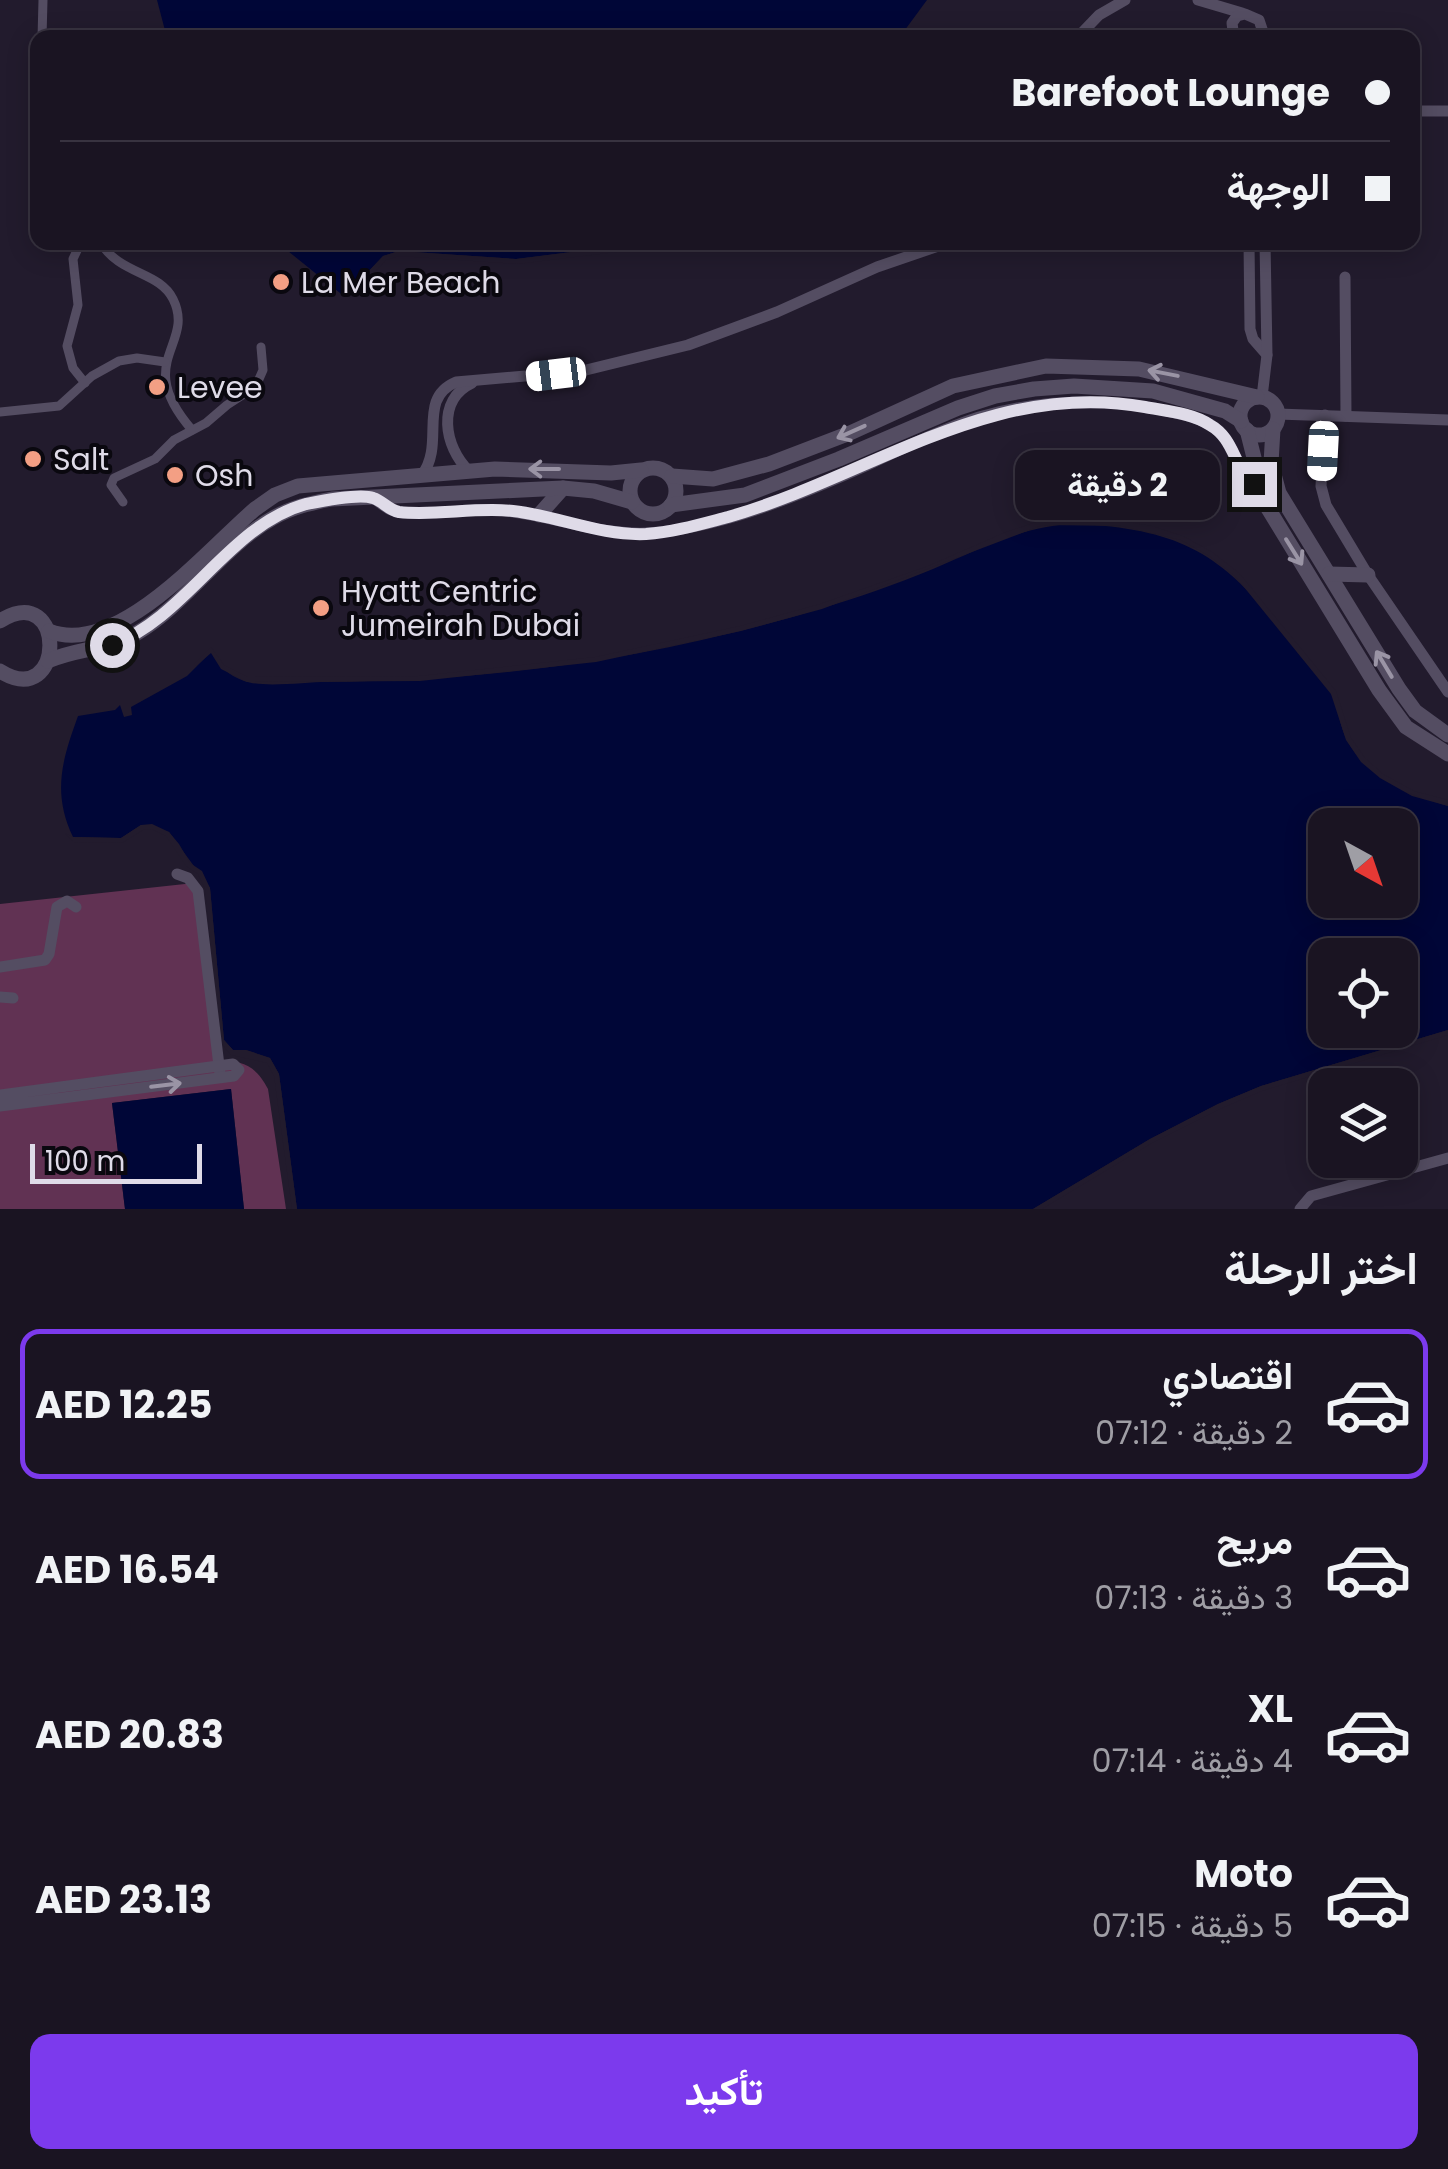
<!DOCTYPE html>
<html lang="ar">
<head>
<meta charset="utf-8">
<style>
	:root { --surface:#1a1422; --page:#27212f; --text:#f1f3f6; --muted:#9f9ea5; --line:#383340; --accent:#7c3aed }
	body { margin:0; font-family:Poppins,Vazirmatn,sans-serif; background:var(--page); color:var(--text); direction:rtl; height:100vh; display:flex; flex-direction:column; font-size:38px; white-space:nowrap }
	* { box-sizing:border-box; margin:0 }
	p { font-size:32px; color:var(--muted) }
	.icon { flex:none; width:55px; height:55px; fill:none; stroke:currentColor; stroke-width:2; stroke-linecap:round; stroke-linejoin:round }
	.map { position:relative; height:1209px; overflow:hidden; direction:ltr }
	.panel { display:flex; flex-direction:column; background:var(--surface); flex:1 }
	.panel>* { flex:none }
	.guide { position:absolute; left:30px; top:30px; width:1390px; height:220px; border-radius:20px; box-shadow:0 5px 25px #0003,0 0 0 2px var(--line); direction:rtl; display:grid; align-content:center; height:220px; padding:0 30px; background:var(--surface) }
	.needle { width:65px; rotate:140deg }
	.tools { position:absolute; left:1308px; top:808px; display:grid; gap:20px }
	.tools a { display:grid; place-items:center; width:110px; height:110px; border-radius:20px; background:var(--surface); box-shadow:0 5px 25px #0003,0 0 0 2px var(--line); font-size:50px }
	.scale { position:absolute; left:30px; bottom:25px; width:172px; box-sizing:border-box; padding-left:10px; border:5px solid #dfdbe8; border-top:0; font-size:28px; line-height:35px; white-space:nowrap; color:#dfdbe8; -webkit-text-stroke:8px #0a080f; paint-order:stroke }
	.end { position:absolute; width:45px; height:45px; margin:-22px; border:12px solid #dfdbe8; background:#111; box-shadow:0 0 0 5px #111 }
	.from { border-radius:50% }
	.bubble { position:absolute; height:70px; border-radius:20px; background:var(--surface); box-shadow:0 5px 25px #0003,0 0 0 2px var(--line); font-size:32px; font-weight:700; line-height:70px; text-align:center; direction:rtl }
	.car { position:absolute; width:30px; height:60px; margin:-30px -15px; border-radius:12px; box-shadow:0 0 8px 2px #0007; background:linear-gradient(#fff 24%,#345 0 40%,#fff 0 76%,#345 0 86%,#fff 0) }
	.guide b { display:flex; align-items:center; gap:35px; height:95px; font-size:38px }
	.guide b+b { border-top:2px solid var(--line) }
	.guide i { width:25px; height:25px; background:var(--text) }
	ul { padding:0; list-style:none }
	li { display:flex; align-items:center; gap:30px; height:150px; margin:0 20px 15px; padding:0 10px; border:5px solid transparent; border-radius:20px }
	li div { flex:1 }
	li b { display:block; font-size:38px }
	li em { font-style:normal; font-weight:700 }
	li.active { border-color:var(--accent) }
	li>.icon { width:90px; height:90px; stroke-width:1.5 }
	h2 { padding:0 30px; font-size:45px; line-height:120px }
	.cta { display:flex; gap:20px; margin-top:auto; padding:20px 30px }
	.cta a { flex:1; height:115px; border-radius:20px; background:var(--accent); color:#fff; font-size:40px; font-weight:700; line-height:115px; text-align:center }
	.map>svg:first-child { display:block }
	.green { fill:#613253 }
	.water { fill:#000637; fill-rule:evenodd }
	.pier { fill:#221b2d }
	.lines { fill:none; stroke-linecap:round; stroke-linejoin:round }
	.pedestrian { stroke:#544d62; stroke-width:9 }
	.minor { stroke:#544d62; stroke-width:11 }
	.tertiary { stroke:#544d62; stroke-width:15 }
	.oneway { stroke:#9a94a5 }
	.route { stroke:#dfdbe8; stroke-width:12 }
	.poi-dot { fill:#f39f84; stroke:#0a080f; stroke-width:4 }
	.labels { text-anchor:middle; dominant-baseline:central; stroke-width:8; stroke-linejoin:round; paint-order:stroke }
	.poi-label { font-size:30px; fill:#dfdbe8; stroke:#0a080f; text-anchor:start }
</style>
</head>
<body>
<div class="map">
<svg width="1448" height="1209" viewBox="0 0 1448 1209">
	<rect width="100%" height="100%" fill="#221b2d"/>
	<path class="green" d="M 194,883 L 216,1059 C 243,1062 255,1064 268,1089 L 286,1209 L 244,1209 L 231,1089 L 112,1103 L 125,1209 L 0,1209 L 0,904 Z"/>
	<g class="water">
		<polygon points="157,0 927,0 899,38 167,38"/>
		<polygon points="278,243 643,243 516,259 399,251 383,256 345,297"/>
		<path d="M 1076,524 C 1190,529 1230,560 1296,650 C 1306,664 1320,677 1330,692 C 1339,706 1339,727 1348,742 C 1368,778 1411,795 1448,806 L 1448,1030 L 1261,1086 L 1218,1104 L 1150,1139 L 1033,1209 L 297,1209 L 279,1074 L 270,1058 L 246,1050 L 233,1050 L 224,1040 L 210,888 L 169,832 L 141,825 L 121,838 L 73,837 C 52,793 62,760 78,716 L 115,710 L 120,705 L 124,717 L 132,715 L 131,707 L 187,676 L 211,652 C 219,666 228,675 244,681 C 263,688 305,682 327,682 C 494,681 659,658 819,609 C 857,598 897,584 933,569 C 981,549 1023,525 1076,524 ZM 1325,825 L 1400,825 L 1400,900 L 1325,900 ZM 1325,955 L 1400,955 L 1400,1030 L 1325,1030 Z"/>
		<polygon points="231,1089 244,1209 125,1209 112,1103"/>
	</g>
	<g class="pier">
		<polygon points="643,243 648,243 645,247 633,250 517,264 399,256 386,260 348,300 341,300 383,256 399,251 516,259"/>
		<polygon points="1076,519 1121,521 1152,526 1183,536 1212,552 1239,573 1336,691 1351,738 1365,758 1383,774 1414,791 1448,800 1448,806 1412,796 1380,778 1361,762 1346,740 1331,694 1235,576 1209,556 1181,540 1121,526 1043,525 822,609 741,631 596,662 420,681 247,682 221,669 211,653 196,666 194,664 211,647 224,665 248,677 419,676 595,657 740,626 820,604 928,566 1006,532 1042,520"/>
		<polygon points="152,824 169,832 179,844 190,863 202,871 210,888 224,1040 233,1050 246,1050 270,1058 279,1074 297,1209 292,1209 274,1076 267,1063 231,1055 219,1041 205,889 198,874 186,866 166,836 151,829 143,830 122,843 73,842 65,833 73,837 121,838 141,825"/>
		<polygon points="1448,1030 1448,1035 1262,1091 1220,1109 1152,1143 1042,1209 1033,1209 1150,1139 1218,1104 1261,1086"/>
	</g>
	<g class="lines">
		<g class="pedestrian">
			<polyline points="42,38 43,0"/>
			<polyline points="38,53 35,66 38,85"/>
			<polyline points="81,242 73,259 78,305 67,346 73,368 85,383"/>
			<path d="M 100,242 C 120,275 159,271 173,299 C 196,345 132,361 192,430"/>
			<polyline points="0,412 59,406 92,376 119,361 137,358 165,362"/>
			<polyline points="123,502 111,485 114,478 155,459 174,440 206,423 227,405 256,386 263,370 261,347"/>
		</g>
		<g class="minor">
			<polyline points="1198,0 1242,13"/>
			<polyline points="1077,38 1099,15 1125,0"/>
			<polyline points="1234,38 1232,23 1237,16 1245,14 1259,20 1265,38"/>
			<polyline points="1412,111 1448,111"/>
			<polyline points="1249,242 1250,329 1253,339 1267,355"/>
			<polyline points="1345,277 1346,416"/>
			<polyline points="1262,397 1267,355 1265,242"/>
			<polyline points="1278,414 1448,420"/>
			<polyline points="1325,415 1321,486 1326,505 1368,575 1448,692"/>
			<path d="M 469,471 C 444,447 436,400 472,383"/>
			<path d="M 422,475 C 446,443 416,399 456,382 L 582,371 L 688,345 L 777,312 L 877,267 L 950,242"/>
			<path d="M 372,497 C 378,501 384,507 391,510 C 410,518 471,508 497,510 C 552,514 604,539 660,532 C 729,524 798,496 861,468 C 900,450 939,430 979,417 C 1048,397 1120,398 1188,416 C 1245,431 1226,470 1260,486"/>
			<polyline points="177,874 188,878 198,891 220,1074"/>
			<polyline points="0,967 45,960 49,954 57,907 67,901 76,907"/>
			<polyline points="0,997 13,998"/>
			<polyline points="0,1095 233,1064 239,1070 234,1076 0,1106"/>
			<polyline points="1300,1209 1311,1196 1448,1158"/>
		</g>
		<g class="tertiary">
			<circle cx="1259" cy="416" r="19"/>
			<polyline points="1273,429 1271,463 1279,493 1399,689 1415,711 1448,735"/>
			<polyline points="1247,430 1266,505 1379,690 1406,727 1448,754"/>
			<circle cx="653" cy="491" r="23"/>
			<polyline points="672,476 713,479 769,464 850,433 953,386 1046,366 1139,369 1257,397"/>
			<polyline points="671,505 745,495 839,459 958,408 995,396 1034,389 1074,386 1153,391 1225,411 1241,421"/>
			<polyline points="539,515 563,488"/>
			<polyline points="1329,574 1368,575"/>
			<path d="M 0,621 C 67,579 66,712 0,671"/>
			<path d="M 49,631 C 117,658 206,551 255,509 L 275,495 L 298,486 L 495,469 L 611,473 L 641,470"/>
			<path d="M 48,661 C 77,648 109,650 137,633 C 187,603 223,546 273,518 C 292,507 311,503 332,499 L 563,488 L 594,491 L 632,502"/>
		</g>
	</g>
	<defs><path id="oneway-shaft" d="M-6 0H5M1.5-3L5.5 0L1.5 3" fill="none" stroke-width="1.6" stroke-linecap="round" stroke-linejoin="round" transform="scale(2.5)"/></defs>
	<g class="oneway">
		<use href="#oneway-shaft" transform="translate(1163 373) rotate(-169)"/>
		<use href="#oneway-shaft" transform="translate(851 432) rotate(156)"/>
		<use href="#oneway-shaft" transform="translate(544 469) rotate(-180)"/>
		<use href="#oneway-shaft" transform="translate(1294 552) rotate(58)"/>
		<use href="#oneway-shaft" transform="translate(1384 664) rotate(-121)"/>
		<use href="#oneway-shaft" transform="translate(166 1085) rotate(-7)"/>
	</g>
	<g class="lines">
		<path class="route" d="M 112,645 C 187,617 229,525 306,504 C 321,501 359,493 373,498 C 383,501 388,510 399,512 C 436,516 475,507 513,511 C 558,516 600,536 646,534 C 674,532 701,524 728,517 C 869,477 991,379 1145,407 C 1166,411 1192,413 1210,425 C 1235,439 1233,467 1254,484"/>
	</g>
	<g class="poi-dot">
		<circle cx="281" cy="282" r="10"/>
		<circle cx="157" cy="387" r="10"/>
		<circle cx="33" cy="459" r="10"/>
		<circle cx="175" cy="475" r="10"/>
		<circle cx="321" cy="608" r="10"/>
	</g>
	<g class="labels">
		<g class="poi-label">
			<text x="301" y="282">La Mer Beach</text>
			<text x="177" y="387">Levee</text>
			<text x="53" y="459">Salt</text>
			<text x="195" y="475">Osh</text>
			<text x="341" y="591">Hyatt Centric<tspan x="341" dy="34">Jumeirah Dubai</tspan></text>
		</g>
	</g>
</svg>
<div class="tools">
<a><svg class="needle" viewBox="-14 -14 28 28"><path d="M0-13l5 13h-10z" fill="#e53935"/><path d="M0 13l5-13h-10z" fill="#9f9ea5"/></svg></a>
<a><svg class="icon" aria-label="locate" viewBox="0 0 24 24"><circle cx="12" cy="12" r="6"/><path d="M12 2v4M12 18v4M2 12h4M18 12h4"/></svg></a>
<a><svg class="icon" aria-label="layers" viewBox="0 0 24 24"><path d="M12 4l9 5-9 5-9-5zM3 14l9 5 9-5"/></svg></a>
</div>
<div class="scale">100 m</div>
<i class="end from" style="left:112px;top:645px"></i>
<i class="end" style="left:1254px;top:484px"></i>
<div class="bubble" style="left:1015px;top:450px;width:205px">2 دقيقة</div>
<i class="car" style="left:556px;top:374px;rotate:263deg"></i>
<i class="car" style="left:1323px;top:451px;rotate:183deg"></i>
<div class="guide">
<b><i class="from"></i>Barefoot Lounge</b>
<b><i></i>الوجهة</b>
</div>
</div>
<section class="panel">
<h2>اختر الرحلة</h2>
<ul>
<li class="active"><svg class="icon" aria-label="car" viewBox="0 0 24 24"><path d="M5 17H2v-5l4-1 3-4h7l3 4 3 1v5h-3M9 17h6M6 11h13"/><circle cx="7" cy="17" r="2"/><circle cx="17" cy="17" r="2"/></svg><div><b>اقتصادي</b><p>2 دقيقة · 07:12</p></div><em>AED 12.25</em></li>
<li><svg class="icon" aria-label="car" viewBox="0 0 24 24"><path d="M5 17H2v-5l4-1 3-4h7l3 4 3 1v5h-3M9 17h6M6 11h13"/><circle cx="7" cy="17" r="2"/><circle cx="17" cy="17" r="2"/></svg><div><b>مريح</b><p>3 دقيقة · 07:13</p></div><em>AED 16.54</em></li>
<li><svg class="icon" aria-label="car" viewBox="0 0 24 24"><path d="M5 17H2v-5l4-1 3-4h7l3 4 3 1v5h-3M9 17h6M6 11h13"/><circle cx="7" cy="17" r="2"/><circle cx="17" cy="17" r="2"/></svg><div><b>XL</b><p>4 دقيقة · 07:14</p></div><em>AED 20.83</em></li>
<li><svg class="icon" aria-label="car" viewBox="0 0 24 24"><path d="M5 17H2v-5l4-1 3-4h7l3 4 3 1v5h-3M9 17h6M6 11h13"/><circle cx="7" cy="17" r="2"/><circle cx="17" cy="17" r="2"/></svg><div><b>Moto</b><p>5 دقيقة · 07:15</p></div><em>AED 23.13</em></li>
</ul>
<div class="cta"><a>تأكيد</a></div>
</section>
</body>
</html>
